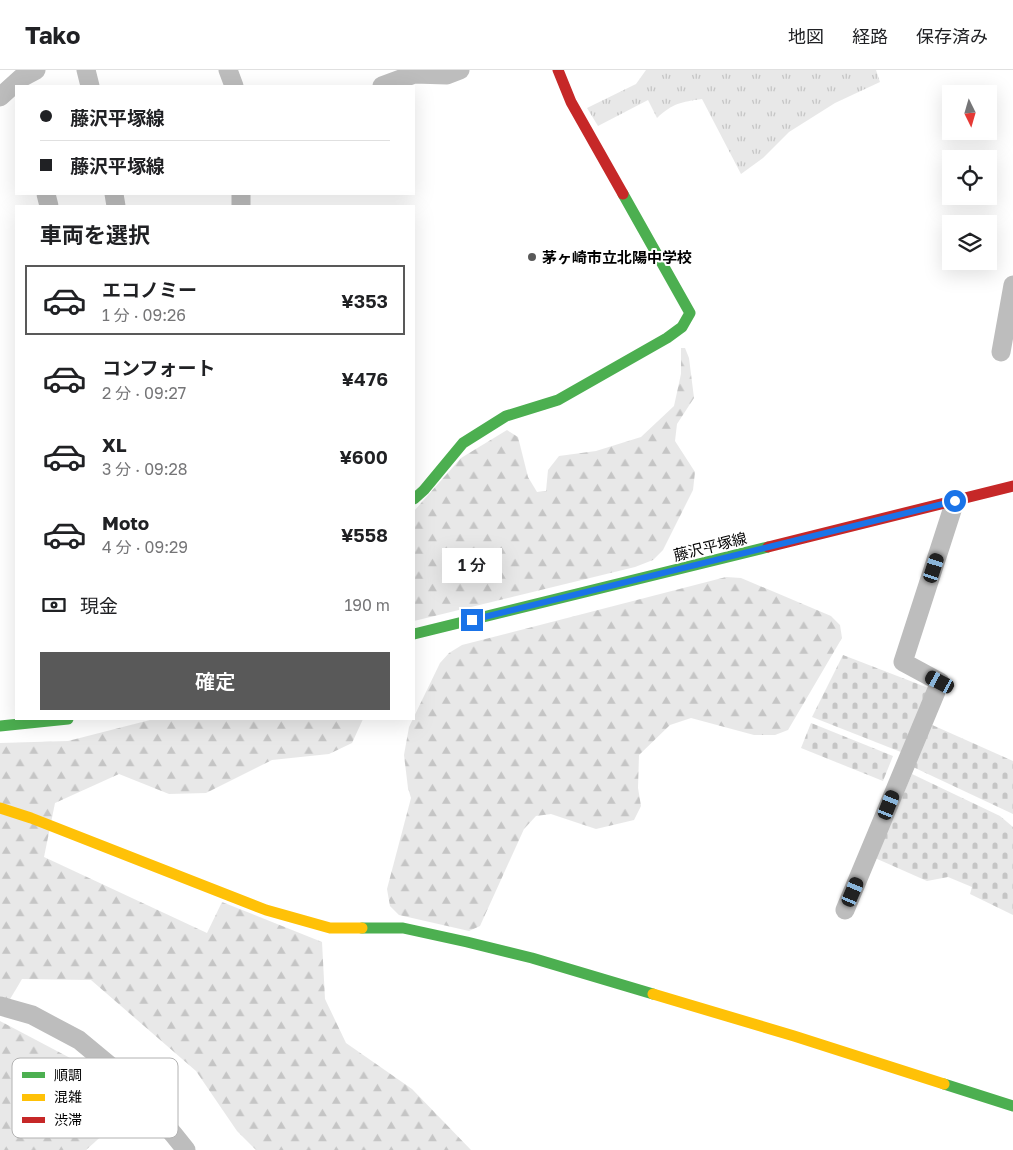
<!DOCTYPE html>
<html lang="ja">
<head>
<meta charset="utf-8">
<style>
	:root { --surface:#fff; --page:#f6f6f6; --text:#202124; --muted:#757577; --line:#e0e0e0; --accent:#595959 }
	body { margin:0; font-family:"Golos Text","Noto Sans JP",sans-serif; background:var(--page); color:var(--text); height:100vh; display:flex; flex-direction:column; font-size:19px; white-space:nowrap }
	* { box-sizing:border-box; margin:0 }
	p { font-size:16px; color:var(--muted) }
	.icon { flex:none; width:28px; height:28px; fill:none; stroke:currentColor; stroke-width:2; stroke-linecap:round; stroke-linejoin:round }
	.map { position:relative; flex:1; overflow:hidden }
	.side { position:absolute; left:15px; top:135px; width:400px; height:515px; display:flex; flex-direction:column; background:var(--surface); border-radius:0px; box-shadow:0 5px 20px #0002 }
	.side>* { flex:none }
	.top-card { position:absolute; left:15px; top:15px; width:400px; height:110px; border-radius:0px; box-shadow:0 5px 20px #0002; display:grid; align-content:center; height:110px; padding:0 25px; background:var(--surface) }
	.needle { width:32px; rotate:175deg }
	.controls { position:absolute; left:942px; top:15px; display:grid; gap:10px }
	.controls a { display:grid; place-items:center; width:55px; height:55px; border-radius:0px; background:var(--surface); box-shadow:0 5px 20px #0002; font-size:25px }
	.end { position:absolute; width:22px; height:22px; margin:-11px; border:6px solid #1a73e8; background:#fff; box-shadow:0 0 0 2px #fff }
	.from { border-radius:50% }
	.bubble { position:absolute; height:35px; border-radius:0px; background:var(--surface); box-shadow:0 5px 20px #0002; font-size:16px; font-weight:600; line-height:35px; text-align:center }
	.car { position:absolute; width:15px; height:30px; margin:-15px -8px; border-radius:6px; box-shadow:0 0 4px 1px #0007; background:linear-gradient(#222 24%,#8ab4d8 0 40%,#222 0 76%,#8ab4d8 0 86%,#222 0) }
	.top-card b { display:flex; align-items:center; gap:18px; height:48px; font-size:19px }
	.top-card b+b { border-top:1px solid var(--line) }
	.top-card i { width:12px; height:12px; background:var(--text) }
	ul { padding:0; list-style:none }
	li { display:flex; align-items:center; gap:15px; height:70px; margin:0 10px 8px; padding:0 15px; border:2px solid transparent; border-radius:0px }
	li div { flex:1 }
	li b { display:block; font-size:19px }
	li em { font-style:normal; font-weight:600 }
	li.active { border-color:var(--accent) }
	li>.icon { width:45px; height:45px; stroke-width:1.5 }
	h2 { padding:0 25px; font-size:22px; line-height:60px }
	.pay { display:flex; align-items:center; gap:12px; height:55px; padding:0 25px; font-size:19px }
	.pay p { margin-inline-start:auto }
	.primary-button { display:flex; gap:10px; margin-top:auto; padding:10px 25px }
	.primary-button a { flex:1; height:58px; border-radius:0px; background:var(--accent); color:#fff; font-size:20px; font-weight:600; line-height:58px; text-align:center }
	header { display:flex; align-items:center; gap:30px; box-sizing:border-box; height:70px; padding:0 25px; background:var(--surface); border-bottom:1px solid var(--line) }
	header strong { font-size:24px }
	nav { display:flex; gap:28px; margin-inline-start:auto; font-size:18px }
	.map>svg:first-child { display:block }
	.grass { fill:url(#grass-tufts) }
	.forest { fill:url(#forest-firs) }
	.cemetery { fill:url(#cemetery-stones) }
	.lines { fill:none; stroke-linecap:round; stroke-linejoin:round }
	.street { stroke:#bdbdbd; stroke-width:19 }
	.fast { stroke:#4caf50; stroke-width:11 }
	.slow { stroke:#ffc107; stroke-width:11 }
	.jam { stroke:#c62828; stroke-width:11 }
	.route { stroke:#1a73e8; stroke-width:6 }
	.poi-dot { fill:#595959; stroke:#fff; stroke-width:2 }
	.labels { text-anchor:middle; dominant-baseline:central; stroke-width:4; stroke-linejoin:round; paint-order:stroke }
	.poi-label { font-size:15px; font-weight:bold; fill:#000; stroke:#fff; text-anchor:start }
	.street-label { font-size:15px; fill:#000; stroke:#fff }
	.key { fill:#fff; stroke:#b2b2b2; stroke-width:1 }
	.key-label { font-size:14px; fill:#000 }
</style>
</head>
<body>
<header>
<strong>Tako</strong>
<nav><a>地図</a><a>経路</a><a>保存済み</a></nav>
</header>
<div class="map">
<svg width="1013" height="1080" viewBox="0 0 1013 1080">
	<defs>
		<pattern id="grass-tufts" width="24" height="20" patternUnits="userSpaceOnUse" patternTransform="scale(1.25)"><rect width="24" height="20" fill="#e8e8e8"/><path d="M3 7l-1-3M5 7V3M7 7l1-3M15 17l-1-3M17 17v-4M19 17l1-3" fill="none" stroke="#c5c5c5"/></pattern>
		<pattern id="forest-firs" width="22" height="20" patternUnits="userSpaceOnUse" patternTransform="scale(1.25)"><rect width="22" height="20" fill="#e8e8e8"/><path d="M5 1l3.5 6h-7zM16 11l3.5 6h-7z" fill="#c5c5c5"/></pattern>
		<pattern id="cemetery-stones" width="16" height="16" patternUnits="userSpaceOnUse" patternTransform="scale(1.25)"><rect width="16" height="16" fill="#e8e8e8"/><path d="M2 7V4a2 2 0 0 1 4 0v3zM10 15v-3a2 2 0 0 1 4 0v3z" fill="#c5c5c5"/></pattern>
	</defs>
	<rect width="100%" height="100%" fill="#fff"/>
	<path class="grass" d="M 646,0 L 876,0 L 880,12 L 835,33 L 789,62 L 763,88 L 741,104 L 702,29 C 681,32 673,33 657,48 L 648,30 L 598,56 L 587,38 L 636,14 Z"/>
	<g class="forest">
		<polygon points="681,278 685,278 689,288 694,328 677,354 675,371 695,402 693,420 663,480 653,490 635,497 414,551 414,441 461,388 507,360 518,367 528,407 537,422 546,421 548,400 559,386 596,381 641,367 674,336 681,304"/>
		<polygon points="726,507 741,508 831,546 840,555 842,568 788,660 775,665 754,665 691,648 670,655 639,685 638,718 641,736 634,750 596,759 551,744 536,746 524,759 480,856 469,861 399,845 390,836 387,819 411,728 408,718 404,685 409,657 440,593 449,583 462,575"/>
		<polygon points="154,649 363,649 352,673 329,684 272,690 206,723 169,724 119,704 55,733 44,787 207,863 222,832 322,872 325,929 346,973 412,1019 471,1080 256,1080 237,1061 196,1001 91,910 22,909 0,946 0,673 68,671"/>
		<polygon points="0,951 110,1009 125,1045 86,1080 0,1080"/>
	</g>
	<g class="cemetery">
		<polygon points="843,585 931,619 906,684 812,647"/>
		<polygon points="811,653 893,686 883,711 801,678"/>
		<polygon points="930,654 1013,691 1013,744 913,697"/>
		<polygon points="912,704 1000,746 1013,757 1013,845 970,824 972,817 948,807 927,811 875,788"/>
	</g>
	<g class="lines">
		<g class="street">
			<polyline points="86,0 90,16"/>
			<polyline points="228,0 234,16"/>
			<polyline points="382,16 414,4 447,5 460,0"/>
			<polyline points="0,27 21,8 36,0"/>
			<polyline points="46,124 49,136"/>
			<polyline points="114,124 116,136"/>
			<polyline points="241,124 241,136"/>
			<polyline points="1001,282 1013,215"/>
			<polyline points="845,840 940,612 903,592 955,431"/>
			<polyline points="0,936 32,945 79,970 126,1009 174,1065 186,1080"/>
		</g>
		<g class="fast">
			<polyline points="414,429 424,420 463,373 506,346 558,330 667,268 682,257 690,243 623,124"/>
			<polyline points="414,564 768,477"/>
			<polyline points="0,656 68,649"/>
			<polyline points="362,858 403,858 467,872 532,888 653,924"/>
			<polyline points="944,1014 1013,1036"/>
		</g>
		<g class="slow">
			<polyline points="0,738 31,748 266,840 330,858 362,858"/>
			<polyline points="653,924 794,966 944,1014"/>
		</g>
		<g class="jam">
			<polyline points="558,0 571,32 623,124"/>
			<polyline points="768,477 1013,416"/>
		</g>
	</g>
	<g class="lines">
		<polyline class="route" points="472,550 955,431"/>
	</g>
	<circle class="poi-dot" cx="532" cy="187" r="5"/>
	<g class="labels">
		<g class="poi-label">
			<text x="542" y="187">茅ヶ崎市立北陽中学校</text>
		</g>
		<g class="street-label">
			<text transform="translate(710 476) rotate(-14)">藤沢平塚線</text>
		</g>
	</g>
	<rect x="12" y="988" width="166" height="80" rx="8" class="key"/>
	<rect x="22" y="1002" width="23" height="6" fill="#4caf50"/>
	<rect x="22" y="1024" width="23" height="7" fill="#ffc107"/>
	<rect x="22" y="1047" width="23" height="6" fill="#c62828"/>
	<g class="key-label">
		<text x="54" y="1010">順調</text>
		<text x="54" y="1032">混雑</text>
		<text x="54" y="1055">渋滞</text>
	</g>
</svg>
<div class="controls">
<a><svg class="needle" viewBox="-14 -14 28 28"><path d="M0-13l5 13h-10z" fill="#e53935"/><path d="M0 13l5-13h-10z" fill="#757577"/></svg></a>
<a><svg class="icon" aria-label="locate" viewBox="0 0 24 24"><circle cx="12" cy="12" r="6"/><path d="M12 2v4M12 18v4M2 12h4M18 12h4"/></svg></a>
<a><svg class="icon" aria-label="layers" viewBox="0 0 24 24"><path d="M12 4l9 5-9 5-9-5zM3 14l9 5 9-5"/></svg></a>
</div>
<i class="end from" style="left:955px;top:431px"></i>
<i class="end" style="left:472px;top:550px"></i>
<div class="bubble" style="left:442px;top:478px;width:60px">1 分</div>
<i class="car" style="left:934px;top:498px;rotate:18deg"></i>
<i class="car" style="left:940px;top:612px;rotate:298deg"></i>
<i class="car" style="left:889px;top:735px;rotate:22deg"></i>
<i class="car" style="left:853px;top:822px;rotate:23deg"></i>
<div class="top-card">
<b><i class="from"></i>藤沢平塚線</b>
<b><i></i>藤沢平塚線</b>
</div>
<section class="side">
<h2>車両を選択</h2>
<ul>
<li class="active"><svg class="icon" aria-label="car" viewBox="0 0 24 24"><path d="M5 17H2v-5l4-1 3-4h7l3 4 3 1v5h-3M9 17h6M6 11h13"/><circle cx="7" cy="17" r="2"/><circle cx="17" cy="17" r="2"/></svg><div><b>エコノミー</b><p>1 分 · 09:26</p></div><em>¥353</em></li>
<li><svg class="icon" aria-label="car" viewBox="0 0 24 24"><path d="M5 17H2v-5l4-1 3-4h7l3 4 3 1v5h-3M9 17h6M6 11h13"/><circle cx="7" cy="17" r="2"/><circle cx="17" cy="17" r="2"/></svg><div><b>コンフォート</b><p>2 分 · 09:27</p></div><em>¥476</em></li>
<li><svg class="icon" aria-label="car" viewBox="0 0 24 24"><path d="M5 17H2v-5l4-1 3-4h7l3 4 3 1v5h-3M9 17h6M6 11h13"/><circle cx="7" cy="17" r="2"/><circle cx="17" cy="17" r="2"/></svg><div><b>XL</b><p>3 分 · 09:28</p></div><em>¥600</em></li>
<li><svg class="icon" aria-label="car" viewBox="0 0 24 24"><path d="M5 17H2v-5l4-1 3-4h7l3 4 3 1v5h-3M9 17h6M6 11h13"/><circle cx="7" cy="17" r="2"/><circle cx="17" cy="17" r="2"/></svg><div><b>Moto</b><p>4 分 · 09:29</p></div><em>¥558</em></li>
</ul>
<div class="pay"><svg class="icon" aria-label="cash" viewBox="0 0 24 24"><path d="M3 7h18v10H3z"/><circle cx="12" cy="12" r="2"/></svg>現金<p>190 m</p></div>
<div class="primary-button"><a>確定</a></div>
</section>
</div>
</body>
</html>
